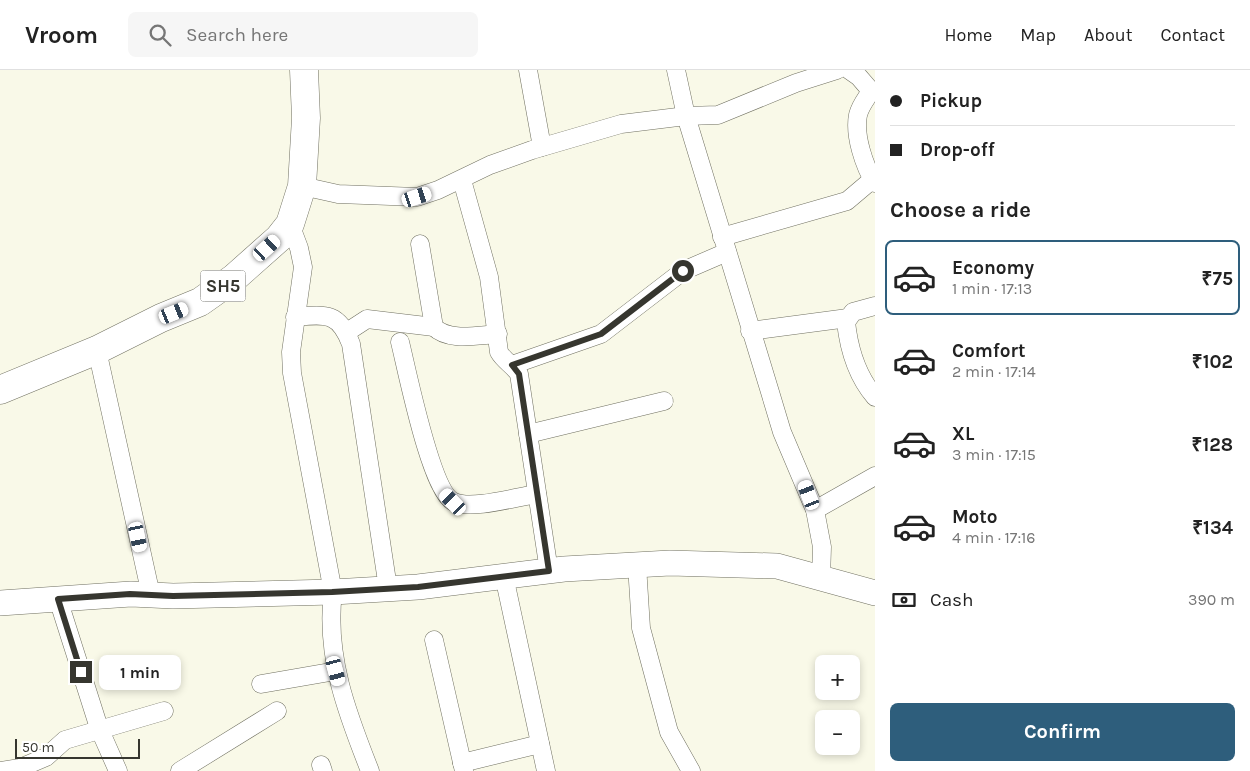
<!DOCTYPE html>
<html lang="en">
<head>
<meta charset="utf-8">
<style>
	:root { --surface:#fff; --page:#f6f6f6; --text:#222; --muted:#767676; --line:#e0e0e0; --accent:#2e5e7c }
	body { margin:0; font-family:Karla,sans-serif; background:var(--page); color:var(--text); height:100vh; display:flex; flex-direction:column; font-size:19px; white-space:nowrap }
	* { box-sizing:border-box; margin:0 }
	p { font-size:16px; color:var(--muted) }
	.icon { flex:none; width:28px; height:28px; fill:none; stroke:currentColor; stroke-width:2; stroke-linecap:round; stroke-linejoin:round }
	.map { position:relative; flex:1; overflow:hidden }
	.details { display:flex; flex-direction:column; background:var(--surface); width:375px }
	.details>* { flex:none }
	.top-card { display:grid; align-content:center; height:110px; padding:0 15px; background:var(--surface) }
	.tools { position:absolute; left:815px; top:585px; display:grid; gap:10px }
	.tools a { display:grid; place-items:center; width:45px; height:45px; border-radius:8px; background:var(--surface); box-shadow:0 2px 8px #0003; font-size:25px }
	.scale { position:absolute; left:15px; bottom:12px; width:125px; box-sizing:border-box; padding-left:5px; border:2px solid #36362f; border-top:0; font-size:14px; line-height:18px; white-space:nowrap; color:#36362f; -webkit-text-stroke:4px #fff; paint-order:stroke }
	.end { position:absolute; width:22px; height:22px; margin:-11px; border:6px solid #36362f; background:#fff; box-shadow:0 0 0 2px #fff }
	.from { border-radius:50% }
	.bubble { position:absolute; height:35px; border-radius:8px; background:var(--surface); box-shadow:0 2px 8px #0003; font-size:16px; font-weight:700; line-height:35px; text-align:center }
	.car { position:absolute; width:15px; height:30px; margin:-15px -8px; border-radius:6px; box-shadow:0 0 4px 1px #0007; background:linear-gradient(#fff 24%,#345 0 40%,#fff 0 76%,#345 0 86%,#fff 0) }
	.top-card b { display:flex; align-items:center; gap:18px; height:48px; font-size:19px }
	.top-card b+b { border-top:1px solid var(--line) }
	.top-card i { width:12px; height:12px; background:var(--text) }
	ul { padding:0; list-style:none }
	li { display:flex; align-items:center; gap:15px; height:75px; margin:0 10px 8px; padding:0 5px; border:2px solid transparent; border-radius:8px }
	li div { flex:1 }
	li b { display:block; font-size:19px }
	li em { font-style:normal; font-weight:700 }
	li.on { border-color:var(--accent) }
	li>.icon { width:45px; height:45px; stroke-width:1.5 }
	h2 { padding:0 15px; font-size:22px; line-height:60px }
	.pay { display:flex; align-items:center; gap:12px; height:55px; padding:0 15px; font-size:19px }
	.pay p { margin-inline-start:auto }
	.action { display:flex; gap:10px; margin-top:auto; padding:10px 15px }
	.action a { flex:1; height:58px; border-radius:8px; background:var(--accent); color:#fff; font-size:20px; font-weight:700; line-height:58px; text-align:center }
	header { display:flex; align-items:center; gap:30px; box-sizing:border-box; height:70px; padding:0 25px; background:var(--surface); border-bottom:1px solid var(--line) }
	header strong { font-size:24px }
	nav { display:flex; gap:28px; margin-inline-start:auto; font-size:18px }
	.search { width:350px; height:45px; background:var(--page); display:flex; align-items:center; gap:12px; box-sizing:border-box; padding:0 18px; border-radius:8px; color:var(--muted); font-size:19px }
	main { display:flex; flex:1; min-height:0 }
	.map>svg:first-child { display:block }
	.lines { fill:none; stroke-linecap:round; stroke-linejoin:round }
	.street-casing { stroke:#707061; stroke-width:19 }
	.secondary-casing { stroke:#707061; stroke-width:26 }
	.primary-casing { stroke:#707061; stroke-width:29 }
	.street { stroke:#fff; stroke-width:18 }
	.secondary { stroke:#fff; stroke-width:25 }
	.primary { stroke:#fff; stroke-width:28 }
	.route { stroke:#36362f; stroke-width:6 }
	.labels { text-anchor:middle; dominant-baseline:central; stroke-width:4.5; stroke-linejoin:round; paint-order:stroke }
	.shield { fill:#fff; stroke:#72726d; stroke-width:1 }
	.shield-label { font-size:18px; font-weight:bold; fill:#36362f }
</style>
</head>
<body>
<header>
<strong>Vroom</strong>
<div class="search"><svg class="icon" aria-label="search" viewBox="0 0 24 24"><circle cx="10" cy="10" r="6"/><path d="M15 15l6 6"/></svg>Search here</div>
<nav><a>Home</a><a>Map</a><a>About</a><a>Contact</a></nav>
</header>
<main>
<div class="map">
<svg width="875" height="701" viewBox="0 0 875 701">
	<rect width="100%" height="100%" fill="#f9f9e8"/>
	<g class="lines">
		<defs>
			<g id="street">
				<polyline points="528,0 542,77"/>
				<polyline points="676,0 686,46 770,322 782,362 815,440 822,477 821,509"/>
				<polyline points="849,0 859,7 871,21 875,22"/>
				<path d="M 871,21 C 866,29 860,36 858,45 C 854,65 864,96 875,113"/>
				<path d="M 462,110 L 489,207 L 499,282 C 504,291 513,295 519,304 L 549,501"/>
				<polyline points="302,116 338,124 417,127 438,120 490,95 532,80 621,54 686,46 718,45 796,13 837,0"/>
				<path d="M 290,154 L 299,178 L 303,197 L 291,282 L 292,303 L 333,522 C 325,586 347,643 370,701"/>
				<polyline points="722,167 847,131 873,109"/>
				<path d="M 420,174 L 434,257 C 449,272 478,265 498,264"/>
				<path d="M 875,236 L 853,242 L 846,252 C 849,280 857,306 875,327"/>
				<path d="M 295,247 C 326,244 339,242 351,274 L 388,518"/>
				<polyline points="750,261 848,248"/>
				<polyline points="347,262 367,249 434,257"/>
				<path d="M 400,272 C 407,300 431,422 454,432 C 472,440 516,427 537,424"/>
				<polyline points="97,280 151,525"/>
				<polyline points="512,295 601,264 683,201 727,182"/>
				<polyline points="528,364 664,331"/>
				<polyline points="815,440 875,406"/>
				<polyline points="637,495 641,558 669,662 691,701"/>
				<polyline points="504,506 546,701"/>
				<polyline points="58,529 99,658 118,701"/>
				<polyline points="434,570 464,701"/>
				<polyline points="261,614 336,601"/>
				<polyline points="462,693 540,674"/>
				<polyline points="321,695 323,701"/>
				<polyline points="1,701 20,698 46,687 65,670 164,641"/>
				<polyline points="180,701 277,641"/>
			</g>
			<polyline id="secondary" points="0,533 131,524 173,526 333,522 418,517 564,499 670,493 777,496 875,523"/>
			<polyline id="primary" points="0,320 97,280 161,248 200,232 234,208 279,168 290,154 302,116 306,48 304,0"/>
		</defs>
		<use href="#street" class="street-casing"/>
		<use href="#secondary" class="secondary-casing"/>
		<use href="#primary" class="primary-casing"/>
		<use href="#street" class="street"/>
		<use href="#secondary" class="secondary"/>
		<use href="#primary" class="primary"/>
	</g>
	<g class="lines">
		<polyline class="route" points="81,602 58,529 130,524 173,526 332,522 418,517 549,501 519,304 512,295 601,264 683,201"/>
	</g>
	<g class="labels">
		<rect class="shield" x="200.5" y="200.5" width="45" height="31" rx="4"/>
		<g class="shield-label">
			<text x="223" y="216">SH5</text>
		</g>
	</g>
</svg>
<div class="tools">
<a>+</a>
<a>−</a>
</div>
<div class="scale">50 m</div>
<i class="end from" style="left:683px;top:201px"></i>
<i class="end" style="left:81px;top:602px"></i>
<div class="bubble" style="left:99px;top:585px;width:82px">1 min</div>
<i class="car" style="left:417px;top:127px;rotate:72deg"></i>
<i class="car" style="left:267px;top:178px;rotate:48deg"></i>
<i class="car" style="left:174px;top:243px;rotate:68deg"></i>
<i class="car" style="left:809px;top:425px;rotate:339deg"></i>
<i class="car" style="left:453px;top:432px;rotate:316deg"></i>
<i class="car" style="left:138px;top:467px;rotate:168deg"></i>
<i class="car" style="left:336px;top:601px;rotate:165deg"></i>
</div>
<section class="details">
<div class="top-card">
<b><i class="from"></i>Pickup</b>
<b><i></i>Drop-off</b>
</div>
<h2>Choose a ride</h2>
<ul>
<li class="on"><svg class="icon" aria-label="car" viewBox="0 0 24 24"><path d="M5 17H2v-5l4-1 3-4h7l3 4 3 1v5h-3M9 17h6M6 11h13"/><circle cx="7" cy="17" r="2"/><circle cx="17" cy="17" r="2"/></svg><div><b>Economy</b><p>1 min · 17:13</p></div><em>₹75</em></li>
<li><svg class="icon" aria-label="car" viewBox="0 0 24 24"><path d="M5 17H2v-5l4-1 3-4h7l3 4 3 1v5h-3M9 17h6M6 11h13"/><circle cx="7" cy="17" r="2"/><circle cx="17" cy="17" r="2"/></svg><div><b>Comfort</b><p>2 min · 17:14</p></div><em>₹102</em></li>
<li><svg class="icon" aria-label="car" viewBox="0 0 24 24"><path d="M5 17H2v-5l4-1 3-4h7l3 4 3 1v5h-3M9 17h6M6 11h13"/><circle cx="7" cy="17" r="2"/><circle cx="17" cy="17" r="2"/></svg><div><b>XL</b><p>3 min · 17:15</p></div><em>₹128</em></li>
<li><svg class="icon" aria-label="car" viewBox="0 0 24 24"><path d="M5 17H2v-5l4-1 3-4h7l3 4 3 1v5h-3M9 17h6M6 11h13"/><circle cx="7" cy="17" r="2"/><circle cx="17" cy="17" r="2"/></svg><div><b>Moto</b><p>4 min · 17:16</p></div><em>₹134</em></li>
</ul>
<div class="pay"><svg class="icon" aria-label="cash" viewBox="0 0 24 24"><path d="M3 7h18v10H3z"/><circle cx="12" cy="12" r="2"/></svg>Cash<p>390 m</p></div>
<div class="action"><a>Confirm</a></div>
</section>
</main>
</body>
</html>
